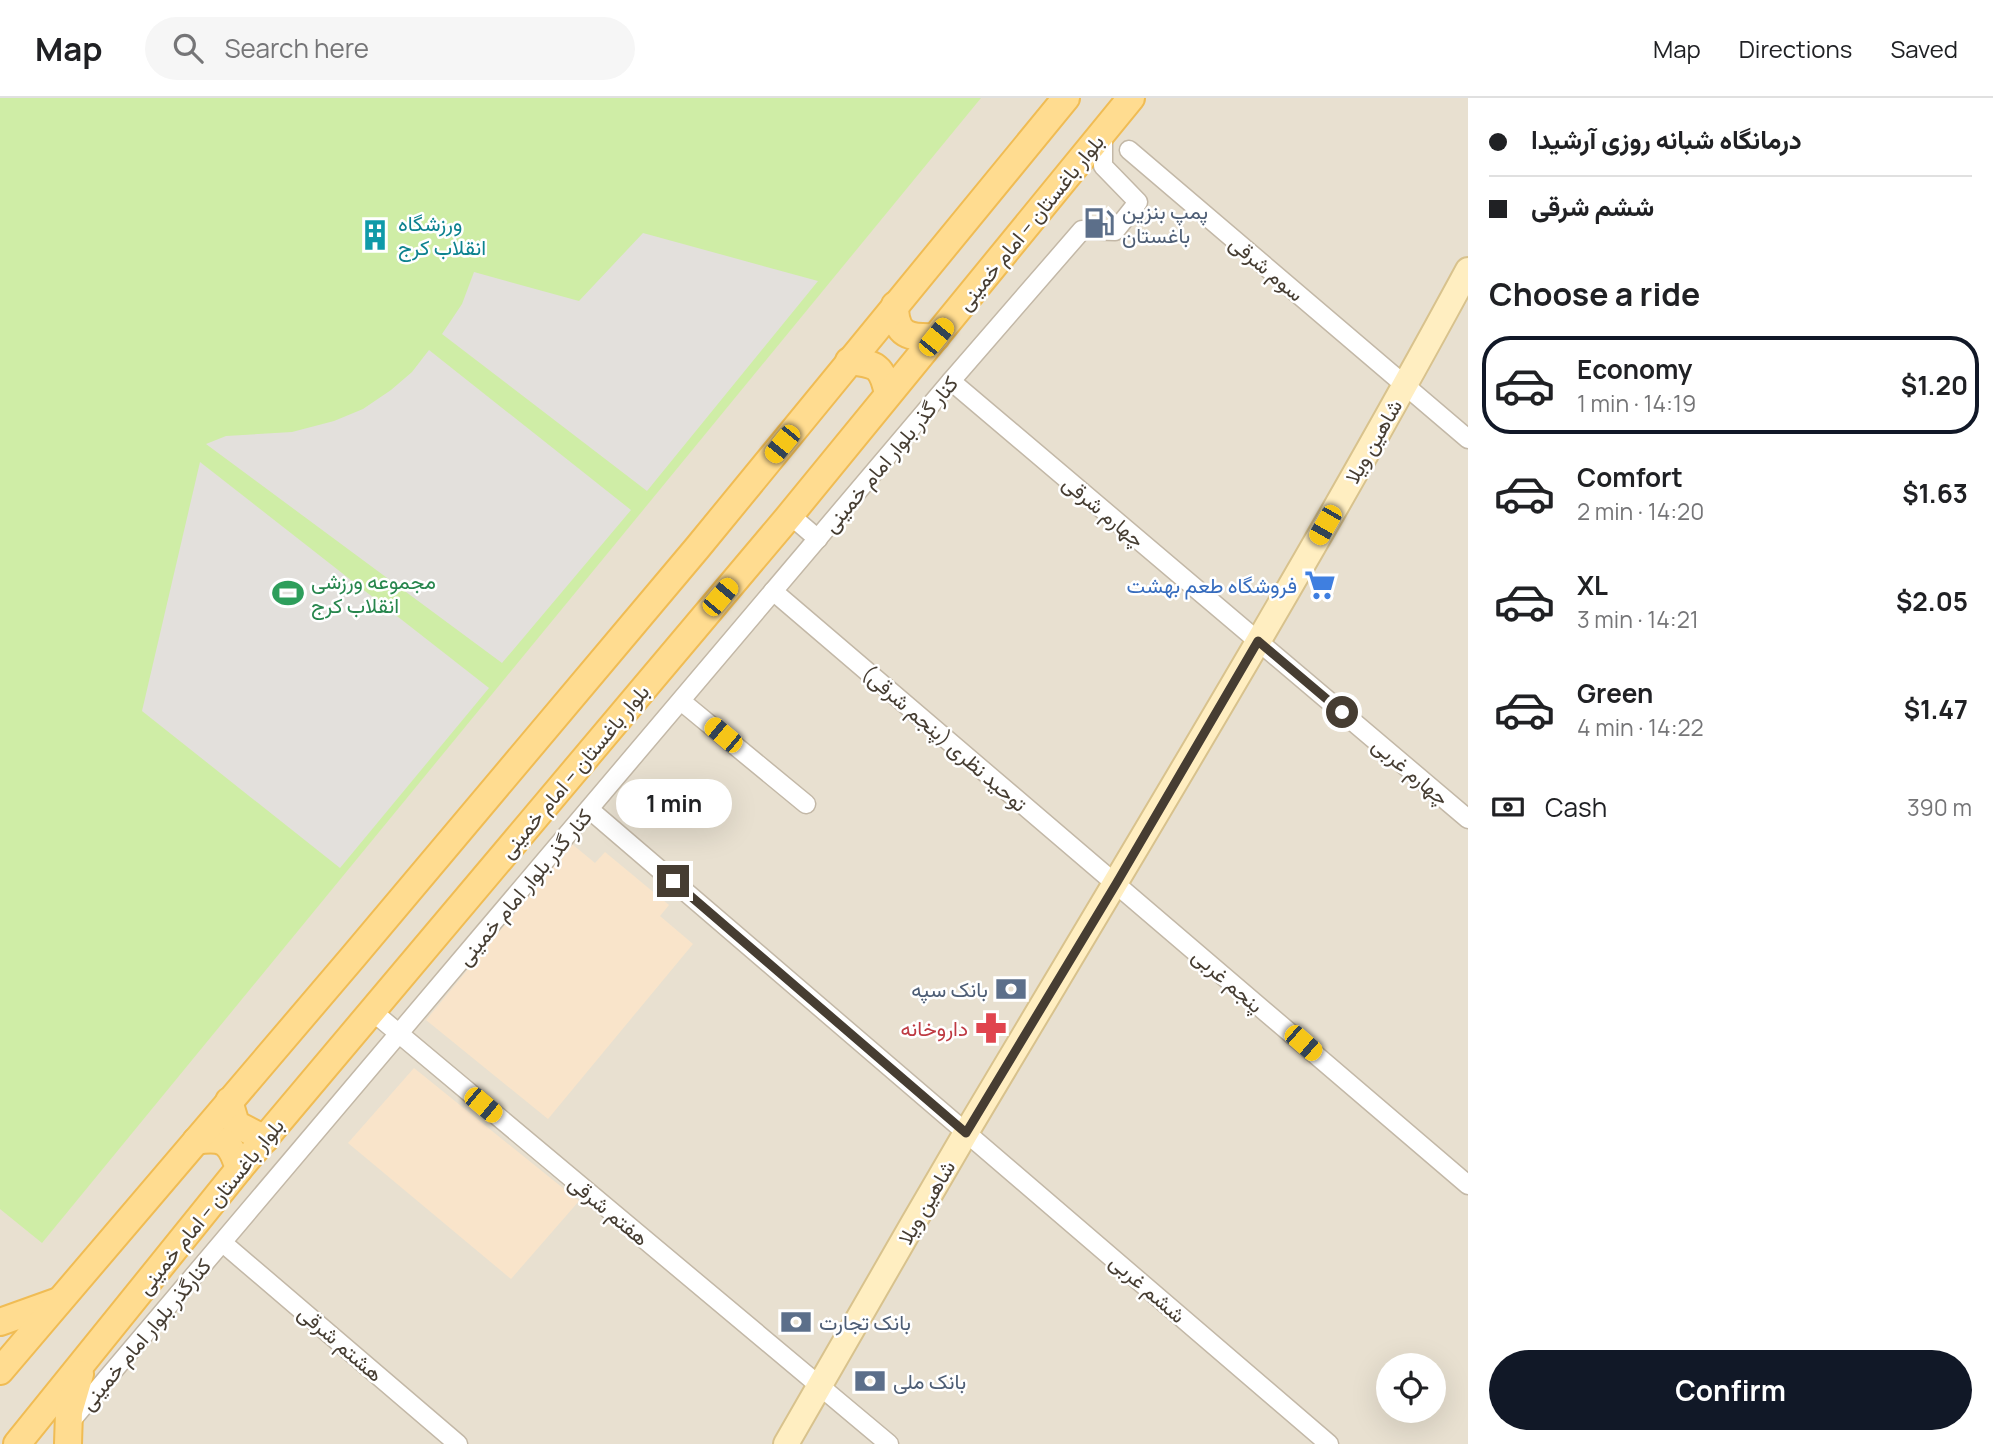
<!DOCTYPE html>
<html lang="en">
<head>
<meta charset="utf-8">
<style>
	:root { --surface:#fff; --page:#f6f6f6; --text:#202124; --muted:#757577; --line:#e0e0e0; --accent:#111827 }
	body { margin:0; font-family:Manrope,Vazirmatn,sans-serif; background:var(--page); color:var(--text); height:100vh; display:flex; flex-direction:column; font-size:26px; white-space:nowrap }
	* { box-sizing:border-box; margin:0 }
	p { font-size:23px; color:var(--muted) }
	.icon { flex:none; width:38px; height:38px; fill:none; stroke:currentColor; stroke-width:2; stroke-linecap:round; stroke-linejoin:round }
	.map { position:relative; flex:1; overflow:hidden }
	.drawer { display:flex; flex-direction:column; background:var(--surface); width:525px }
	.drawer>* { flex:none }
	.top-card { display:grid; align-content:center; height:154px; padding:0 21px; background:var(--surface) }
	.tools { position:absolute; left:1376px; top:1255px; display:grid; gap:14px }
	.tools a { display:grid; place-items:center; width:70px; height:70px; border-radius:50%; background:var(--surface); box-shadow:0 7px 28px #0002; font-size:35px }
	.end { position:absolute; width:32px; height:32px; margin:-16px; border:9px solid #463d32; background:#fff; box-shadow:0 0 0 4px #fff }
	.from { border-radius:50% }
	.bubble { position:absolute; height:49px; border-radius:24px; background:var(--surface); box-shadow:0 7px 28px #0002; font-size:23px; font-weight:700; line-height:49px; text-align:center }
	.car { position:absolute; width:21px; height:42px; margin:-21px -10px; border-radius:9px; box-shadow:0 0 5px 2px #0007; background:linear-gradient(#f5c518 24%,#345 0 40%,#f5c518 0 76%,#345 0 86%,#f5c518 0) }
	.top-card b { display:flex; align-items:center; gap:24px; height:66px; font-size:26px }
	.top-card b+b { border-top:2px solid var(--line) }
	.top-card i { width:18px; height:18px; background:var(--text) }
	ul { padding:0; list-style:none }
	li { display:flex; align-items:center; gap:21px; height:98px; margin:0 14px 10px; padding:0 7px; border:4px solid transparent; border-radius:28px }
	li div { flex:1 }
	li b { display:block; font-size:26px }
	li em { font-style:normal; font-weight:700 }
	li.current { border-color:var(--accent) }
	li>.icon { width:63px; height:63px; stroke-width:1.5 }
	h2 { padding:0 21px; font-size:32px; line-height:84px }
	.pay { display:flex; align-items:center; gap:18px; height:77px; padding:0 21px; font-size:26px }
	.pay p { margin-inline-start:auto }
	.action { display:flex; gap:14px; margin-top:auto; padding:14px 21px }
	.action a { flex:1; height:80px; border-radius:42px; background:var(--accent); color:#fff; font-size:28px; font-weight:700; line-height:80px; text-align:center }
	header { display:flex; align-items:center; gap:42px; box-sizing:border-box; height:98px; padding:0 35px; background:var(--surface); border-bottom:2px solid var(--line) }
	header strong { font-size:33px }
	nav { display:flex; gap:38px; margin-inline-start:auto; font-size:24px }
	.search { width:490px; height:63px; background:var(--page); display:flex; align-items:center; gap:18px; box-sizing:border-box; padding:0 24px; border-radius:38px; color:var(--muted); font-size:26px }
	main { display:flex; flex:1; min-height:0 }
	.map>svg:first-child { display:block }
	.residential { fill:#e8e0d0; fill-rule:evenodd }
	.commercial { fill:#f9e4ca }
	.green { fill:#cfeda6 }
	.parking { fill:#e3e0dc }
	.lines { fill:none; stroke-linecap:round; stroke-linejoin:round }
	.street-casing { stroke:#c3b8a7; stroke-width:21 }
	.secondary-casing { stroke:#d8c28d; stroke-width:28 }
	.primary-casing { stroke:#f0bc54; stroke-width:30 }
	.street { stroke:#fff; stroke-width:18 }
	.secondary { stroke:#ffeec1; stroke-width:24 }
	.primary { stroke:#ffdc90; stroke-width:26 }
	.route { stroke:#463d32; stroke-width:9 }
	.labels { text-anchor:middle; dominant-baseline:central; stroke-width:5; stroke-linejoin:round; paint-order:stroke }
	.service-label { font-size:21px; fill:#4e5e75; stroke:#fff; text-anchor:start }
	.street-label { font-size:21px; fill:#463d32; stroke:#fff }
	.culture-label { font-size:21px; fill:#0d838f; stroke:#fff; text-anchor:start }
	.leisure-label { font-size:21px; fill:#27864d; stroke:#fff; text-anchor:start }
	.shop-label { font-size:21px; fill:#366cbe; stroke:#fff; text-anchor:end }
	.health-label { font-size:21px; fill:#be3a42; stroke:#fff; text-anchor:end }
</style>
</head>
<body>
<header>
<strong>Map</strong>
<div class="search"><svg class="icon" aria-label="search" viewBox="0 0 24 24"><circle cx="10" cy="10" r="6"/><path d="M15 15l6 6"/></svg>Search here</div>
<nav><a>Map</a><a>Directions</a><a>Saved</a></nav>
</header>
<main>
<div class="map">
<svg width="1468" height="1346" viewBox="0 0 1468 1346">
	<rect width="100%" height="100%" fill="#f3eee3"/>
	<path class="residential" d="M 0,0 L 1468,0 L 1468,1346 L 0,1346 ZM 1388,1267 L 1433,1267 L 1433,1312 L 1388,1312 Z"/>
	<g class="commercial">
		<polygon points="572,746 595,765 605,754 669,807 660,818 693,846 548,1021 426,922"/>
		<polygon points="414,970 579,1103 511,1181 348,1045"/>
	</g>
	<polygon class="green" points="0,0 981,0 42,1145 0,1111"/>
	<g class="parking">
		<polygon points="643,135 818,183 647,393 442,236 462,206 474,174 579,203"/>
		<polygon points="429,252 631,412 502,565 206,346 226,338 292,334 334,323 363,311 391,292 412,274"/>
		<polygon points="200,364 489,590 340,770 142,613"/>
	</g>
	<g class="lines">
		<defs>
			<g id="street">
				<polyline points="1129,52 1468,341"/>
				<polyline points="951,283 1468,721"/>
				<polyline points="790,417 818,441"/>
				<polyline points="773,493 1468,1087"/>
				<polyline points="681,603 806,706"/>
				<polyline points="589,711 1329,1346"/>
				<polyline points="372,913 889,1346"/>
				<polyline points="223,1145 458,1346"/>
				<polyline points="70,1324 951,283 1082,132 1115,133 1138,104 1103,68 1103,34"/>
			</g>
			<path id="secondary" d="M 786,1346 C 846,1242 906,1137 967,1033 C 1137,748 1310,464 1468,172"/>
			<g id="primary">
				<path d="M 895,207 C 895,238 909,240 936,239"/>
				<path d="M 849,263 C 877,266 882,268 888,296"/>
				<polyline points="229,1003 236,1026 265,1041"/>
				<path d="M 196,1043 C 225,1038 231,1045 239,1071"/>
				<polyline points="0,1224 56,1204"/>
				<polyline points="0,1273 353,859 698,449 1066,0"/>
				<polyline points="17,1346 239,1071 790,417 1131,0"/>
				<polyline points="68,1346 69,1314 80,1276"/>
			</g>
		</defs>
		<use href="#street" class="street-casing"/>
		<use href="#secondary" class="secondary-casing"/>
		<use href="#primary" class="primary-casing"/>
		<use href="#street" class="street"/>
		<use href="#secondary" class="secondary"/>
		<use href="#primary" class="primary"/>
	</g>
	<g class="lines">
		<polyline class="route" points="673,783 966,1035 1116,786 1258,543 1342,614"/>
	</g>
	<defs>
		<symbol id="fuel-bare" viewBox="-9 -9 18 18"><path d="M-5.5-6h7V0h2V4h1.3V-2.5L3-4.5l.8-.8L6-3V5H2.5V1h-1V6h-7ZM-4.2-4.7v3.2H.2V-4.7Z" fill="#5c6f8a" stroke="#fff" stroke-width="2.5" paint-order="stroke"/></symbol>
		<symbol id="building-bare" viewBox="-9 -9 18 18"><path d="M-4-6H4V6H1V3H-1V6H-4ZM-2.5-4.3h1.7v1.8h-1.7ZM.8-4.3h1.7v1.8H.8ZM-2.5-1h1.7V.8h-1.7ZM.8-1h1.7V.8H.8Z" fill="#0f9aa8" stroke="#fff" stroke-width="2.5" paint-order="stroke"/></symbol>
		<symbol id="supermarket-bare" viewBox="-9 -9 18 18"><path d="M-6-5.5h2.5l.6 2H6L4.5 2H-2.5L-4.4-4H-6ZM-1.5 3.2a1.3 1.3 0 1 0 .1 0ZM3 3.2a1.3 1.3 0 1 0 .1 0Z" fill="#3f7fe0" stroke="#fff" stroke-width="2.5" paint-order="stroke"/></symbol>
		<symbol id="stadium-bare" viewBox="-9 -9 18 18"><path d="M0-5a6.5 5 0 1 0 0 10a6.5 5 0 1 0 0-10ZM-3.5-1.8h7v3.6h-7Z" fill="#2e9e5b" stroke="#fff" stroke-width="2.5" paint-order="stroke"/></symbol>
		<symbol id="bank-bare" viewBox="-9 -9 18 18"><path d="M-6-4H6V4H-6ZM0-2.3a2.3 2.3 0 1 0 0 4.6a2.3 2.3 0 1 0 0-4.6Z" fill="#5c6f8a" stroke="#fff" stroke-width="2.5" paint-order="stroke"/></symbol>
		<symbol id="pharmacy-bare" viewBox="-9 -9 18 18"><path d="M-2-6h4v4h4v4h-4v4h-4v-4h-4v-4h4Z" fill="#e0444e" stroke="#fff" stroke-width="2.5" paint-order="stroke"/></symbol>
	</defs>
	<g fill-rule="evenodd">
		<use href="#fuel-bare" x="1077" y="103" width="44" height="44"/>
		<use href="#building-bare" x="353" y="115" width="44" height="44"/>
		<use href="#supermarket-bare" x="1298" y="465" width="44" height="44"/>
		<use href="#stadium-bare" x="266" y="473" width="44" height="44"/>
		<use href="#bank-bare" x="989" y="869" width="44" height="44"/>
		<use href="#pharmacy-bare" x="969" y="908" width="44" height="44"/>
		<use href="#bank-bare" x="774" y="1202" width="44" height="44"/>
		<use href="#bank-bare" x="848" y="1261" width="44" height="44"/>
	</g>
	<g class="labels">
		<g class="service-label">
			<text x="1122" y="113">پمپ بنزین<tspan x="1122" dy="24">باغستان</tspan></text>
			<text x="988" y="891" text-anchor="end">بانک سپه</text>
			<text x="819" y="1224">بانک تجارت</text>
			<text x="893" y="1283">بانک ملی</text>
		</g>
		<g class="street-label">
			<text transform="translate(1030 124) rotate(-51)">بلوار باغستان -- امام خمینی</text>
			<text transform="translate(1267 170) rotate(40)">سوم شرقی</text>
			<text transform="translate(1373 343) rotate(-60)">شاهین ویلا</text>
			<text transform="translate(890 356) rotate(-50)">کنار گذر بلوار امام خمینی</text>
			<text transform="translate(1104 413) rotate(40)">چهارم شرقی</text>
			<text transform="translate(945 640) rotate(41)">توحید نظری (پنجم شرقی)</text>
			<text transform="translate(574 673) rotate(-50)">بلوار باغستان -- امام خمینی</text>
			<text transform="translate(1411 673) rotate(40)">چهارم غربی</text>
			<text transform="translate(524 789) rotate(-50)">کنار گذر بلوار امام خمینی</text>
			<text transform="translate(1228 882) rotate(41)">پنجم غربی</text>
			<text transform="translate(926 1104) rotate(-60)">شاهین ویلا</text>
			<text transform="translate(210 1108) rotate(-51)">بلوار باغستان -- امام خمینی</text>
			<text transform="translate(609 1112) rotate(40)">هفتم شرقی</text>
			<text transform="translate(1148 1190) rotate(41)">ششم غربی</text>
			<text transform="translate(145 1236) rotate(-50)">کنارگذر بلوار امام خمینی</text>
			<text transform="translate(341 1245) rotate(41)">هشتم شرقی</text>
		</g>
		<g class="culture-label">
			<text x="398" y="125">ورزشگاه<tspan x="398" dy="24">انقلاب کرج</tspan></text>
		</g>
		<g class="leisure-label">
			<text x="311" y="483">مجموعه ورزشی<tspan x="311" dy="24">انقلاب کرج</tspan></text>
		</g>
		<g class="shop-label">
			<text x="1297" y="487">فروشگاه طعم بهشت</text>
		</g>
		<g class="health-label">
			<text x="968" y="930">داروخانه</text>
		</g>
	</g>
</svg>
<div class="tools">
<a><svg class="icon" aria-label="locate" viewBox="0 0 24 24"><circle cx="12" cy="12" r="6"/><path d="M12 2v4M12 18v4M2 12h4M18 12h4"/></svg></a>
</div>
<i class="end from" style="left:1342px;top:614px"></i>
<i class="end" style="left:673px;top:783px"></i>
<div class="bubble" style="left:616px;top:681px;width:116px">1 min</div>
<i class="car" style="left:936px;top:239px;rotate:39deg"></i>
<i class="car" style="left:782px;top:346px;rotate:219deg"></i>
<i class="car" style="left:1325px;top:427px;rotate:210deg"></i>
<i class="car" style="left:720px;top:499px;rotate:40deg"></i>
<i class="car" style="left:723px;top:637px;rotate:310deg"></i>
<i class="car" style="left:1303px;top:945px;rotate:131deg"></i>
<i class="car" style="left:483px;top:1007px;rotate:130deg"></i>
</div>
<section class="drawer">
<div class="top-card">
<b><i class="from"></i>درمانگاه شبانه روزی آرشیدا</b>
<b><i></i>ششم شرقی</b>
</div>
<h2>Choose a ride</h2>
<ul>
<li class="current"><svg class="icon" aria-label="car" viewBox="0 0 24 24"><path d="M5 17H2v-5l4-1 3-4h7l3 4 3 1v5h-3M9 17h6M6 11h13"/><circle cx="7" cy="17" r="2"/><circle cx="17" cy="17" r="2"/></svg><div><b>Economy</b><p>1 min · 14:19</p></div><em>$1.20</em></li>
<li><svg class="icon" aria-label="car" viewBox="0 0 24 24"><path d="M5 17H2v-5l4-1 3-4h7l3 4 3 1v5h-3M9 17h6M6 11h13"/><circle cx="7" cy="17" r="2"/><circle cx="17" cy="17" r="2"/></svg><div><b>Comfort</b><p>2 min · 14:20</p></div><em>$1.63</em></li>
<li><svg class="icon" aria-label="car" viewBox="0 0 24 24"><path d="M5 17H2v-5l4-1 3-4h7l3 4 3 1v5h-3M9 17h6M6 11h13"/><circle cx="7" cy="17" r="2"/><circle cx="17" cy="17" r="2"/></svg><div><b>XL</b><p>3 min · 14:21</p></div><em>$2.05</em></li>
<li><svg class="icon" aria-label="car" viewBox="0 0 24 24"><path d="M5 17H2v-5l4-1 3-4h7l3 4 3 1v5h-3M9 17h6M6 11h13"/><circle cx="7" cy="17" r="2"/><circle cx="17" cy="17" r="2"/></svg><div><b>Green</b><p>4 min · 14:22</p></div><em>$1.47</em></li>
</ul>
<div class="pay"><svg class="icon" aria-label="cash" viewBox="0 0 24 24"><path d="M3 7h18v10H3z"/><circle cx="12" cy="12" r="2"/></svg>Cash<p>390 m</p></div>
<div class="action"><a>Confirm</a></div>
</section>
</main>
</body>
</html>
